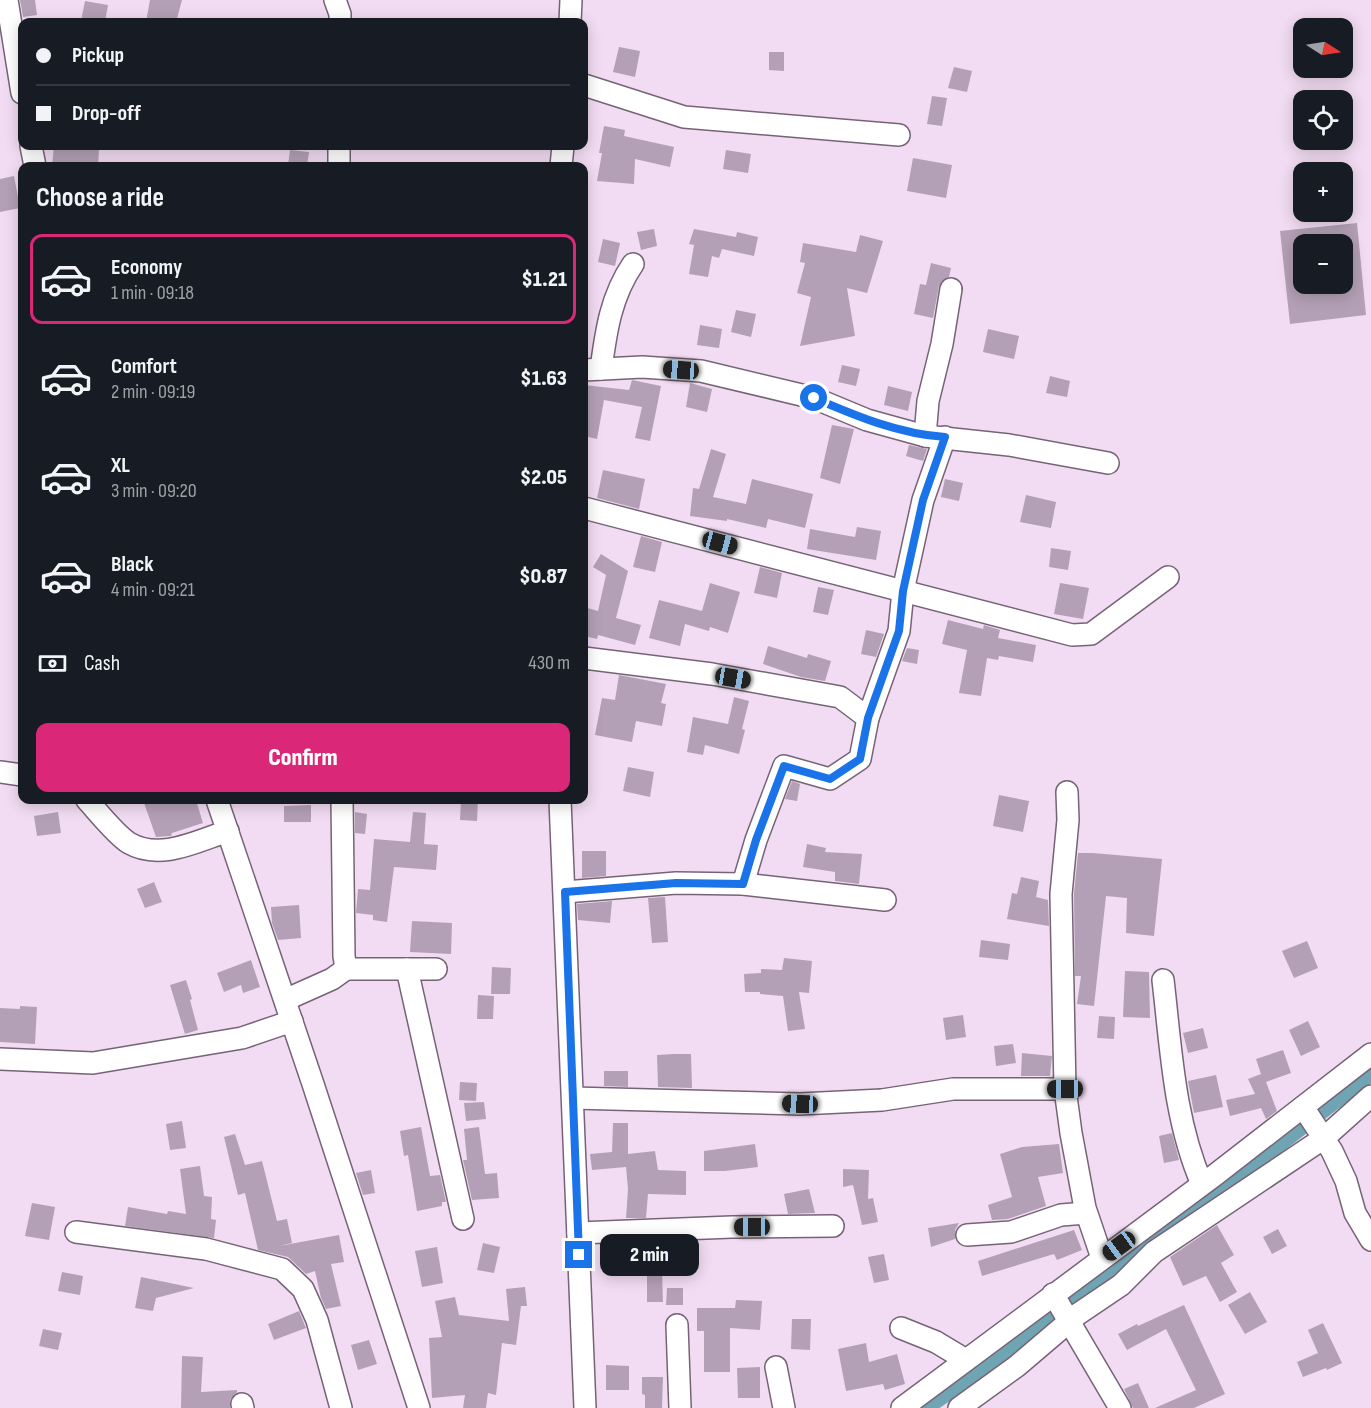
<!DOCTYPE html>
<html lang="en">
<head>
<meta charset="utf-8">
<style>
	:root { --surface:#171b24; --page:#242831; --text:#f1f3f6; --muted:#9ea1a6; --line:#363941; --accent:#db2777 }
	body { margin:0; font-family:"Sofia Sans Condensed",sans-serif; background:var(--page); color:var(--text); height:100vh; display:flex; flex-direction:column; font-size:22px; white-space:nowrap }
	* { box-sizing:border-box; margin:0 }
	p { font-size:20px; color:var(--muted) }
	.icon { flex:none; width:33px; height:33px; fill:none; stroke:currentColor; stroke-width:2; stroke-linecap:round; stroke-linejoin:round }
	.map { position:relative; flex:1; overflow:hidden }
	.sheet { position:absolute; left:18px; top:162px; width:570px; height:642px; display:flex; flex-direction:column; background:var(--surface); border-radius:12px; box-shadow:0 3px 15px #0003 }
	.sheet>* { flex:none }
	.top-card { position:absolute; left:18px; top:18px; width:570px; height:132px; border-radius:12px; box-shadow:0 3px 15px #0003; display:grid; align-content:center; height:132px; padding:0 18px; background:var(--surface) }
	.needle { width:39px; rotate:102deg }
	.tools { position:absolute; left:1293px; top:18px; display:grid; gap:12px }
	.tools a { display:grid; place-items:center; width:60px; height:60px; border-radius:12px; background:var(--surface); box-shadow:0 3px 15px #0003; font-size:30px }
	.end { position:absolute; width:27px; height:27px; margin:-14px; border:8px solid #1a73e8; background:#fff; box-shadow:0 0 0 3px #fff }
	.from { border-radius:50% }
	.bubble { position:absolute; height:42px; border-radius:12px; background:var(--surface); box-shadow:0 3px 15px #0003; font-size:20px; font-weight:800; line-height:42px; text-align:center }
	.car { position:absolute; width:18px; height:36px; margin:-18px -9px; border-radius:8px; box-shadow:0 0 4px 2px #0007; background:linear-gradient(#222 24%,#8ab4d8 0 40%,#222 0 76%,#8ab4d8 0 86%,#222 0) }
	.top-card b { display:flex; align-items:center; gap:21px; height:57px; font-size:22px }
	.top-card b+b { border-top:2px solid var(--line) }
	.top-card i { width:15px; height:15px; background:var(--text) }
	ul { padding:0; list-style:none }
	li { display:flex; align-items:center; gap:18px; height:90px; margin:0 12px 9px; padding:0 6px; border:3px solid transparent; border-radius:12px }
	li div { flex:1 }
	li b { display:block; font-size:22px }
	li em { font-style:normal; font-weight:800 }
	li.active { border-color:var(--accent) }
	li>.icon { width:54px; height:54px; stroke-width:1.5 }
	h2 { padding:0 18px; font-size:27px; line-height:72px }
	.pay { display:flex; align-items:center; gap:15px; height:66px; padding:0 18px; font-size:22px }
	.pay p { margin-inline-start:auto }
	.action { display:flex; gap:12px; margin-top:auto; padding:12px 18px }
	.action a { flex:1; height:69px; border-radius:12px; background:var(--accent); color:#fff; font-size:24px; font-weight:800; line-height:69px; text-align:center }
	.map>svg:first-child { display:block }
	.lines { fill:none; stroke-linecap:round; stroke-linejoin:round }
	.canal { stroke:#6fa4b3; stroke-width:21 }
	.building { fill:#b4a0b6; fill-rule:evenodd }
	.minor-casing { stroke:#766377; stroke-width:24 }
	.minor { stroke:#fff; stroke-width:21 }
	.route { stroke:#1a73e8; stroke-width:8 }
</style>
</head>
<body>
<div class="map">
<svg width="1371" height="1408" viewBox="0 0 1371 1408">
	<rect width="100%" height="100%" fill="#f2dcf3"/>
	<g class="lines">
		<polyline class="canal" points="921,1408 1045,1323 1371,1070"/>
	</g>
	<g class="building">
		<polygon points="20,0 35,0 37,15 23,17"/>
		<polygon points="150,0 182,0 176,22 146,22"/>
		<polygon points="85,1 108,5 105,22 81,21"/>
		<polygon points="619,47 640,51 635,77 613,72"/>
		<polygon points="769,52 784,52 784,71 769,70"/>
		<polygon points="954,67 972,71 967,92 948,88"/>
		<polygon points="932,96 947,98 942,126 927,124"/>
		<polygon points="604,126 625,130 624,136 674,147 670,167 635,159 634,184 597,181 602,153 599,153"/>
		<polygon points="54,146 90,146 90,149 99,150 98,166 52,166"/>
		<polygon points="290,150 309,152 307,166 288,165"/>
		<polygon points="726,150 751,154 748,173 723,169"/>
		<polygon points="913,158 952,165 946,198 907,191"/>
		<polygon points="14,176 20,208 0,212 0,179"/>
		<path d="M 1357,223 L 1366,315 L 1290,324 L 1280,231 ZM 1304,244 L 1342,244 L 1342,284 L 1304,284 Z"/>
		<polygon points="654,229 657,246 641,250 637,232"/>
		<polygon points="694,229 736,237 737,232 758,237 754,256 722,249 719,258 712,256 708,277 689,274 694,245 689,244"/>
		<polygon points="860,235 883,241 867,293 847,288 855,336 800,346 811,297 797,293 805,263 800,262 803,243 856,252"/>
		<polygon points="603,239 620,243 615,266 598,262"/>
		<polygon points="931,263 951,268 949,277 942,281 939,286 933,318 914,314 920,284 926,285"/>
		<polygon points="736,310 756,314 751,337 731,332"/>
		<polygon points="700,325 722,329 719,348 697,345"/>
		<polygon points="988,329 1019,336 1014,359 983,352"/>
		<polygon points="842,365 860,369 856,386 838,382"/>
		<polygon points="1050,376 1070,381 1067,397 1046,393"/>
		<polygon points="632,380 661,386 650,441 635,438 642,407 604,400 597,439 584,436 584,385 629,390"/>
		<polygon points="690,383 712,389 707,412 686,407"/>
		<polygon points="888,386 912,392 908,411 884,405"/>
		<polygon points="832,425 854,429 840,484 820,478"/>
		<polygon points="909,445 927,449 923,461 906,456"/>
		<polygon points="711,449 726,454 713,497 746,504 752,479 813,494 805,528 768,519 766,528 727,519 727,521 690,516 693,488 699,489"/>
		<polygon points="603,470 645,479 639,509 597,498"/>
		<polygon points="945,479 963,483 959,501 941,497"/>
		<polygon points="1026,495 1056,502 1051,528 1020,522"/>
		<polygon points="857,527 881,531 876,560 807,549 810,529 855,537"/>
		<polygon points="641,536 662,542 655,572 633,567"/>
		<polygon points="1051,548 1071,551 1068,570 1049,567"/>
		<polygon points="601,554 628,571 616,618 641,625 635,645 598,635 597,639 584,636 584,607 598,611 606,575 593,567"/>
		<polygon points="760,567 782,573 777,598 754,593"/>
		<polygon points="710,583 740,592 728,633 710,627 709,631 685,624 680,646 649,638 659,600 702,611"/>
		<polygon points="1060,583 1089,588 1083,619 1054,614"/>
		<polygon points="818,587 834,590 828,615 813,612"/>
		<polygon points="948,620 983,629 984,625 1000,630 998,638 1036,645 1033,662 999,656 998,660 987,658 981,696 959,693 967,650 942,644"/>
		<polygon points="866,630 884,634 876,657 861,654"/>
		<polygon points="768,646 807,658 808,654 831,661 825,681 801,677 763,664"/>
		<polygon points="907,648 919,650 917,664 902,661"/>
		<polygon points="619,675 666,684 661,703 666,704 662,726 636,721 632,742 595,735 602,698 615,700"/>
		<polygon points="734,697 749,701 742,729 745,730 739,754 705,745 703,755 687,752 693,717 728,724"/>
		<polygon points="628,767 654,772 650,797 623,791"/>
		<polygon points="792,781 800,784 797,801 785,799"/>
		<polygon points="999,795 1029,801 1023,832 993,826"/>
		<polygon points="143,800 196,800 203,823 172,833 171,836 156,837"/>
		<polygon points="461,800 478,800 477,821 460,820"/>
		<polygon points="311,805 311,822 284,822 284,806"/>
		<polygon points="58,812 61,833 37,836 34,816"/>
		<polygon points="355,812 367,814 365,834 355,833"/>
		<polygon points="413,812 426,813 424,844 438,845 436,870 394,867 387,922 373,920 373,915 356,913 358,889 370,890 374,839 410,842"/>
		<polygon points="807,844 826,848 825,852 862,854 859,884 835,881 835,872 803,867"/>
		<polygon points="582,851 606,851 606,876 582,878"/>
		<polygon points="1078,853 1093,853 1162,859 1154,936 1126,933 1127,898 1106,896 1094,1006 1077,1004 1081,976 1075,976 1074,894"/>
		<polygon points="1021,877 1039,881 1036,897 1048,900 1049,926 1007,919 1012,893 1017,894"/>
		<polygon points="154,882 162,902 145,908 137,889"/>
		<polygon points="665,897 668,942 652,943 648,898"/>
		<polygon points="612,901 610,923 578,920 577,904"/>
		<polygon points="299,905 301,938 278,940 272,923 271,907"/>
		<polygon points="412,921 452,923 451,954 410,952"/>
		<polygon points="981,940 1010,944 1008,960 979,957"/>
		<polygon points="1307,941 1318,968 1294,978 1282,951"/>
		<polygon points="784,958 812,961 809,993 799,992 805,1029 788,1031 783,996 760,994 760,992 745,992 744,974 761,973 761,969 782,970"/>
		<polygon points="251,960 260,987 243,993 241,985 224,992 217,973"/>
		<polygon points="492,967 511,968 510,994 491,994"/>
		<polygon points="1125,971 1149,972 1150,1018 1123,1017"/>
		<polygon points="186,980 192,999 190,1000 198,1030 185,1034 170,985"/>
		<polygon points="478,995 494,996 493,1019 477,1019"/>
		<polygon points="20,1006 37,1007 35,1044 0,1042 0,1008 20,1009"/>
		<polygon points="963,1015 966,1037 946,1040 943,1018"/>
		<polygon points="1099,1016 1115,1017 1114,1039 1097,1038"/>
		<polygon points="1308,1021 1320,1047 1301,1056 1289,1030"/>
		<polygon points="1203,1028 1208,1048 1188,1053 1183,1033"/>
		<polygon points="1013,1044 1016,1063 996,1066 994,1046"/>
		<polygon points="1283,1050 1291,1073 1266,1082 1277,1111 1266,1119 1261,1108 1230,1116 1226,1100 1255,1094 1248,1079 1261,1074 1256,1059"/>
		<polygon points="1022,1053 1052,1056 1050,1076 1021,1076"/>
		<polygon points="674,1054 691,1054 692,1088 658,1087 657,1055"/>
		<polygon points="604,1071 628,1071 628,1087 604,1086"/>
		<polygon points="1216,1075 1223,1107 1194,1113 1188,1081"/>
		<polygon points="460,1082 477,1083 476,1101 459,1100"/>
		<polygon points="484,1102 486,1119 466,1121 464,1103"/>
		<polygon points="182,1121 186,1148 170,1150 166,1124"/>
		<polygon points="613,1123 628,1123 628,1154 655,1151 658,1170 686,1171 686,1195 648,1194 646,1218 626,1218 628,1189 626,1167 592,1170 590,1154 612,1152"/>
		<polygon points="421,1127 430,1176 440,1175 446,1202 442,1202 442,1206 417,1211 408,1155 404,1156 400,1131"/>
		<polygon points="479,1127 485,1174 497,1173 499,1198 472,1200 463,1160 467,1160 464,1129"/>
		<polygon points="1172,1133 1179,1160 1164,1163 1159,1136"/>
		<polygon points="235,1134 245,1165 262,1161 277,1221 287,1219 292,1243 279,1246 339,1235 344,1262 331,1264 341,1306 326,1309 321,1298 315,1271 306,1274 288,1257 258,1250 245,1193 238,1195 224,1137"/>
		<polygon points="755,1144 758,1167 725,1171 704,1171 704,1151"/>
		<polygon points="1059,1144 1063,1173 1038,1177 1046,1206 1008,1219 992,1220 988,1205 1012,1197 1000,1154 1022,1147"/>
		<polygon points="200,1166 204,1196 212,1197 211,1219 216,1220 214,1238 125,1226 128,1207 167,1214 168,1211 186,1214 180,1169"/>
		<polygon points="843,1169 869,1170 868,1199 873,1198 878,1222 862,1225 853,1185 843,1187"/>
		<polygon points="371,1170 375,1193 363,1195 356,1173"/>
		<polygon points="809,1189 815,1213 788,1214 784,1194"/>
		<polygon points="32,1203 55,1207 49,1240 25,1236"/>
		<polygon points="959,1223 955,1230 955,1239 931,1247 928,1228"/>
		<polygon points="1217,1225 1234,1255 1221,1263 1237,1292 1220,1302 1206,1276 1183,1286 1170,1257"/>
		<polygon points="1278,1229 1287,1246 1272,1254 1263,1237"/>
		<polygon points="1074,1230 1082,1250 1057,1260 1054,1254 982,1276 978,1261"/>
		<polygon points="483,1243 500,1247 494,1273 477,1270"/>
		<polygon points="437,1247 443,1283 422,1287 415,1251"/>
		<polygon points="884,1254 889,1280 874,1283 868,1257"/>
		<polygon points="647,1271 662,1271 663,1302 647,1302"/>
		<polygon points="62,1272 83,1276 80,1295 58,1291"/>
		<polygon points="141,1277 194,1288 156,1298 153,1311 135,1308"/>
		<polygon points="525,1287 527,1306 521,1306 516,1345 502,1343 496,1395 488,1393 486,1408 463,1408 465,1395 432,1398 429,1338 442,1337 435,1301 455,1297 459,1315 509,1321 506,1289"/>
		<polygon points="667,1288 683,1288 683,1305 666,1305"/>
		<polygon points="1250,1292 1267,1322 1245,1334 1228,1305"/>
		<polygon points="736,1300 762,1301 760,1330 730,1328 730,1372 704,1372 704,1331 697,1331 697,1308 735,1308"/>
		<polygon points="1184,1305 1225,1394 1194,1408 1155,1408 1196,1390 1166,1329 1127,1350 1118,1334 1137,1324 1138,1326"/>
		<polygon points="299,1311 306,1328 274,1340 268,1324"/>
		<polygon points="792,1319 811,1319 810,1350 791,1349"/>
		<polygon points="1323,1323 1342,1363 1327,1370 1326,1368 1303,1377 1297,1362 1318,1353 1308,1330"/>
		<polygon points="43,1329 62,1333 58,1350 39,1346"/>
		<polygon points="369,1340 377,1364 358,1370 351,1345"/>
		<polygon points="866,1343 869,1362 897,1354 905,1384 885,1390 883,1384 846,1391 838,1349"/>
		<polygon points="182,1356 203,1357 201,1392 237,1390 237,1392 230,1400 230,1408 181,1408"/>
		<polygon points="606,1365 629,1366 629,1390 606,1390"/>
		<polygon points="760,1367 760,1398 738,1398 737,1368"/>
		<polygon points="642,1377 663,1377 662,1408 645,1408 645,1395 642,1394"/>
		<polygon points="1138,1383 1149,1408 1133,1408 1124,1389"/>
	</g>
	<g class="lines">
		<defs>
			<g id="minor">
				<polyline points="7,0 22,93"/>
				<polyline points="335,0 340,14 340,22"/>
				<polyline points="570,22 571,0"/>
				<polyline points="584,85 684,117 899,135"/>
				<polyline points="31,146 35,166"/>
				<polyline points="339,166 339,146"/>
				<polyline points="561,166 563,146"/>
				<path d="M 601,369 C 606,331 611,296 633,264"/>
				<polyline points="584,370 642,367 701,371 814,398 867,420 925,436 1009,445 1108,463"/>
				<polyline points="925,436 928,401 942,344 951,289"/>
				<polyline points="584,508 1072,635 1091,634 1168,577"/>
				<polyline points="584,658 712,674 840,697 868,718"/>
				<polyline points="0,772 22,775"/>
				<polyline points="1067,792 1068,820 1061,894 1065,1089 1071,1133 1085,1208 1102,1258"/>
				<path d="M 87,800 C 97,811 117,836 129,843 C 160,861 197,841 228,831"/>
				<polyline points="217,800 313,1084 419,1408"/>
				<polyline points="560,800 585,1408"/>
				<polyline points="743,884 756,840 784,766 830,779 860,759 868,718 899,631 903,591 923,500 945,437"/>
				<polyline points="565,892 676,883 743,884 885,900"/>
				<polyline points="346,969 436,969"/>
				<polyline points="407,969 463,1219"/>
				<path d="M 1163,980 C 1171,1048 1174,1120 1202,1184"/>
				<polyline points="285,1000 332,979 346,969 344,956 342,800"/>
				<polyline points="0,1059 93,1063 242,1038 292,1021"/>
				<polyline points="573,1098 800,1104 882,1100 953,1089 1065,1089"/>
				<polyline points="1303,1107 1332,1151 1346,1181 1355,1213 1371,1240"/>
				<polyline points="76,1232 206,1249 282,1269 303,1289 317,1320 341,1408"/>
				<polyline points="578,1233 732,1227 833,1226"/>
				<polyline points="967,1235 1011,1232 1061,1215 1086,1213"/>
				<polyline points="1053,1294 1120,1408"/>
				<polyline points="677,1325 680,1408"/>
				<polyline points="901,1328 936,1342 966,1360"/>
				<polyline points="776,1367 784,1408"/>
				<polyline points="242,1404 243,1408"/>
				<polyline points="902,1408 1215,1175 1371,1054"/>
				<polyline points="959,1408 1017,1366 1078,1314 1121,1285 1154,1252 1324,1138 1371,1096"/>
			</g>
		</defs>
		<use href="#minor" class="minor-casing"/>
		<use href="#minor" class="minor"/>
	</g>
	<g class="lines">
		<path class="route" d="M 579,1255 L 565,892 L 676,883 L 743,884 L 756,840 L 784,766 L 830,779 L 860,759 L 868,718 L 899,631 L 903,591 L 923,500 L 945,437 C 899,434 856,416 814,398"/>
	</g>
</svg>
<div class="tools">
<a><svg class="needle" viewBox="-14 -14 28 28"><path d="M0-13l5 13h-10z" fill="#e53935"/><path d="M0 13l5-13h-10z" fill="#9ea1a6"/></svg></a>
<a><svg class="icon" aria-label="locate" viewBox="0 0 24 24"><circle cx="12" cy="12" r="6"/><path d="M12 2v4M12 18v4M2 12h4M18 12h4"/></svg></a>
<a>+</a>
<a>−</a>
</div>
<i class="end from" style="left:814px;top:398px"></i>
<i class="end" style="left:579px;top:1255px"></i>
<div class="bubble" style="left:600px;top:1234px;width:99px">2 min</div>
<i class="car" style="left:681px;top:370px;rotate:274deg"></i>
<i class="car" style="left:720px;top:543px;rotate:105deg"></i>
<i class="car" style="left:733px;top:678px;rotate:100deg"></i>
<i class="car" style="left:1065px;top:1089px;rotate:270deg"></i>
<i class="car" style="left:800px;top:1104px;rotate:272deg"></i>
<i class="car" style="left:752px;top:1227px;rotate:270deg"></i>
<i class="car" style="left:1119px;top:1246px;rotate:234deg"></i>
<div class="top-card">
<b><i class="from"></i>Pickup</b>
<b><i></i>Drop-off</b>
</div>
<section class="sheet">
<h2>Choose a ride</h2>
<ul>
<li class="active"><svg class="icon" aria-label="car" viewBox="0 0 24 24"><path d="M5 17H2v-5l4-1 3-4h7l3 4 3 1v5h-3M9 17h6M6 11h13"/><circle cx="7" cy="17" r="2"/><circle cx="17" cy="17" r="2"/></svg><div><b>Economy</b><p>1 min · 09:18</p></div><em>$1.21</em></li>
<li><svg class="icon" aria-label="car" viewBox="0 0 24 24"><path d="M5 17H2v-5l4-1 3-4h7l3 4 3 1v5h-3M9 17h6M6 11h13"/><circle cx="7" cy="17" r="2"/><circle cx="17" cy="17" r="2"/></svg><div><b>Comfort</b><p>2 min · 09:19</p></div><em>$1.63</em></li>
<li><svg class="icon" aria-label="car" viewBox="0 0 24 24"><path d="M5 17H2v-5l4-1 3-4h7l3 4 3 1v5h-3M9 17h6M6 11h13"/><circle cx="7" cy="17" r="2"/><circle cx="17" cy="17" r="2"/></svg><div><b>XL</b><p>3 min · 09:20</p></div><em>$2.05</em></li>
<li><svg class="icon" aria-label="car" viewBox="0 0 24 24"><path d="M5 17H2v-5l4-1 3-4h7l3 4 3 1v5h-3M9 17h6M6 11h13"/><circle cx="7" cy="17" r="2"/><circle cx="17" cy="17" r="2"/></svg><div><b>Black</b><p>4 min · 09:21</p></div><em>$0.87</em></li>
</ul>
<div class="pay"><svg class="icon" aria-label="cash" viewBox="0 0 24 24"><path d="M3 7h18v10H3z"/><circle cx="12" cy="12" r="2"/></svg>Cash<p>430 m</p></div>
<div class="action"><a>Confirm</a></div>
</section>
</div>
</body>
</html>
